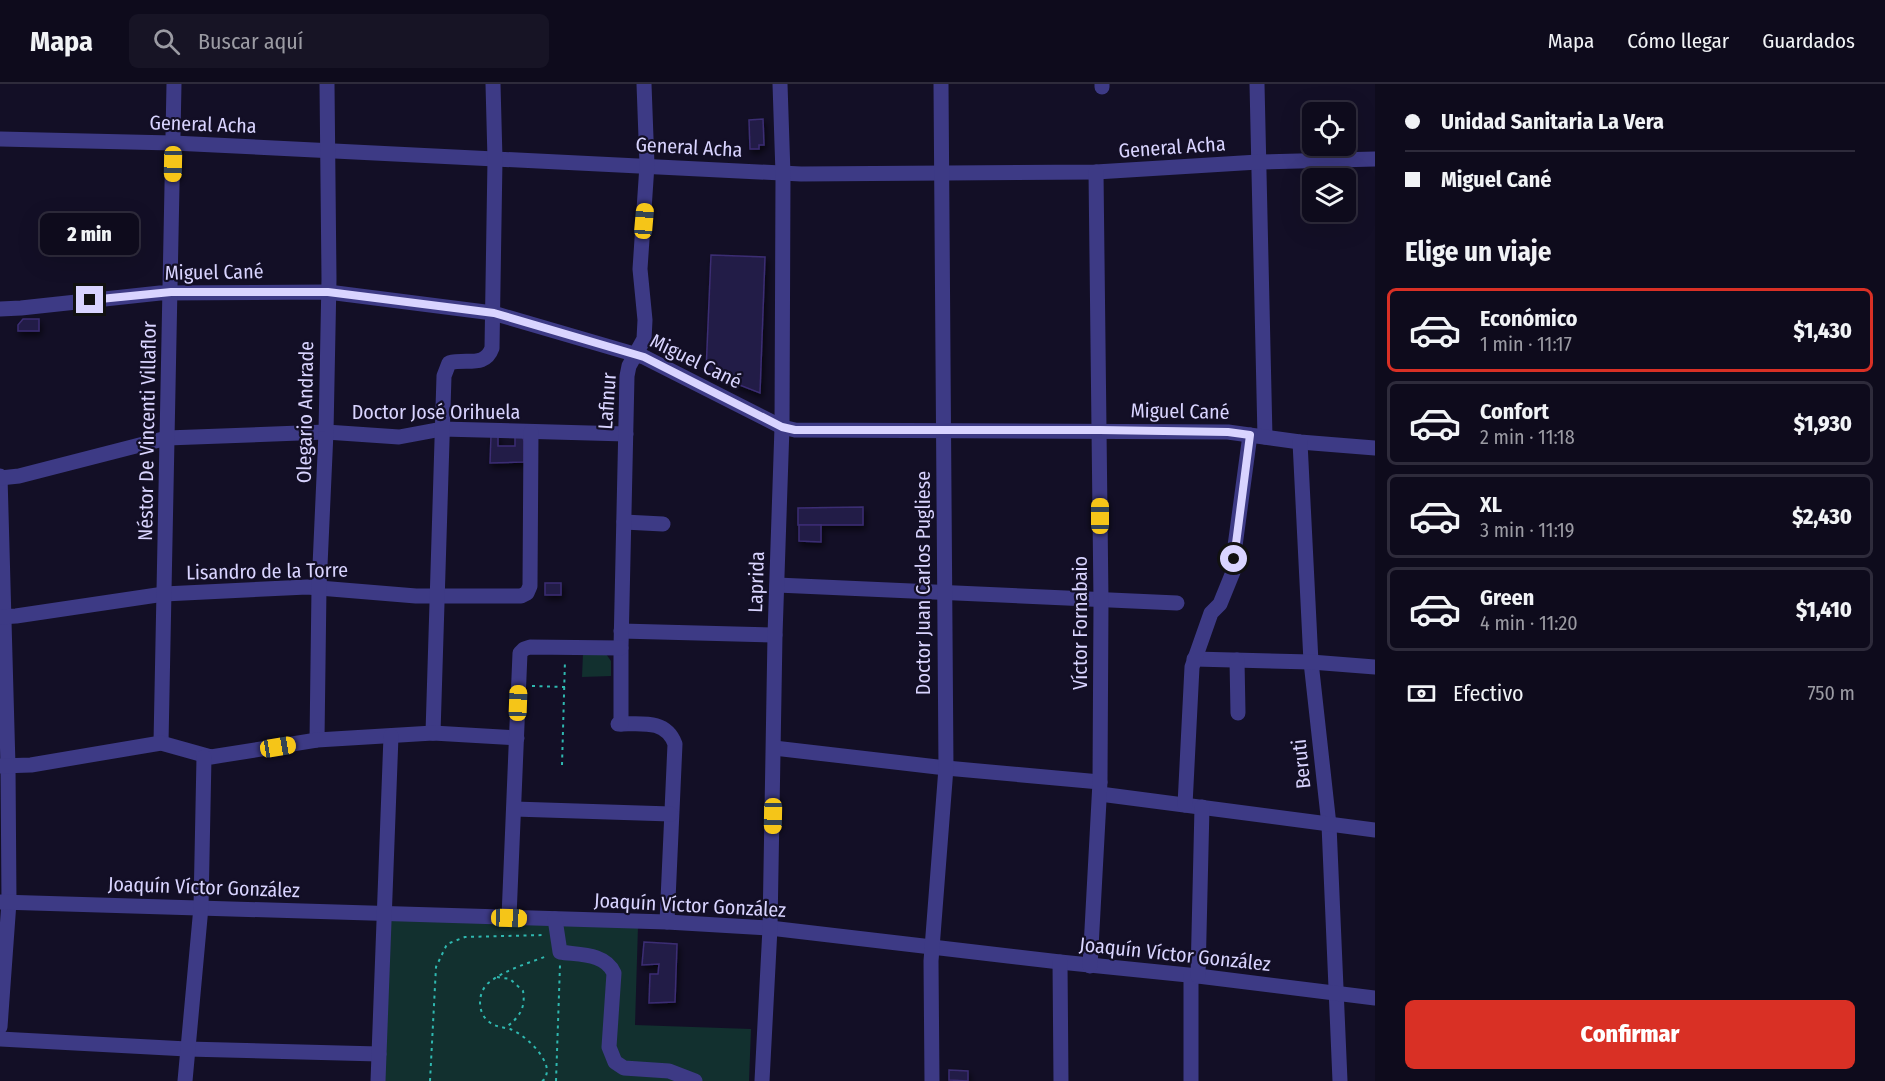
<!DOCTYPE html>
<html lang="es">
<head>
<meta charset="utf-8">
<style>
	:root { --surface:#0e0b1c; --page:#171425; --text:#f1f3f6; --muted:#9b9ba3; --line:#2e2b3b; --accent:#d93025 }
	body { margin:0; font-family:"Fira Sans Condensed",sans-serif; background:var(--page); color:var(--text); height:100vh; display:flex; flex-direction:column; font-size:22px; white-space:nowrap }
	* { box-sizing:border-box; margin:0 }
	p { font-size:20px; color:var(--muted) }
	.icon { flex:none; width:33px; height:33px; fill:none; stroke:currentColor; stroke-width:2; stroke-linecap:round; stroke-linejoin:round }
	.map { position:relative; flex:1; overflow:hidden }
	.drawer { display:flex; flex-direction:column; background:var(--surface); width:510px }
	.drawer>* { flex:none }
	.hud { display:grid; align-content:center; height:132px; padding:0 30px; background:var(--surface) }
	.fabs { position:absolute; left:1302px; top:18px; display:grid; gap:12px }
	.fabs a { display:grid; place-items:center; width:54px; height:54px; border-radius:9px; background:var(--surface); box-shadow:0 6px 24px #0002,0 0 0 2px var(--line); font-size:30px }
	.end { position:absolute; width:27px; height:27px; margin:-14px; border:8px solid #d9d4ff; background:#111; box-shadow:0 0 0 3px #111 }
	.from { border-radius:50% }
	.bubble { position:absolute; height:42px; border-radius:9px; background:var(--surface); box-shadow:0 6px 24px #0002,0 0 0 2px var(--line); font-size:20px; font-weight:800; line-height:42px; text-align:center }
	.car { position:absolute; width:18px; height:36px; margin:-18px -9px; border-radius:8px; box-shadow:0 0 4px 2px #0007; background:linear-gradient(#f5c518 24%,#345 0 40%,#f5c518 0 76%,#345 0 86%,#f5c518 0) }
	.hud b { display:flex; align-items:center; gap:21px; height:57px; font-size:22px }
	.hud b+b { border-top:2px solid var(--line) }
	.hud i { width:15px; height:15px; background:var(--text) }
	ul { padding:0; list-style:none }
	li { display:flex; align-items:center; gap:18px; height:84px; margin:0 12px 9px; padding:0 18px; border:3px solid var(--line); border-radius:9px }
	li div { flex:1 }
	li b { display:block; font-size:22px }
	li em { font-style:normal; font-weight:800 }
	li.active { border-color:var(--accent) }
	li>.icon { width:54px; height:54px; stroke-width:1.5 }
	h2 { padding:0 30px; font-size:27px; line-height:72px }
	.pay { display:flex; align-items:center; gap:15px; height:66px; padding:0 30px; font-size:22px }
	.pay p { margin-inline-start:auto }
	.primary-button { display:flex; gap:12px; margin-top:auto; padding:12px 30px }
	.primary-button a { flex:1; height:69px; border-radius:9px; background:var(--accent); color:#fff; font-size:24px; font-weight:800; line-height:69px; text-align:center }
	header { display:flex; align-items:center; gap:36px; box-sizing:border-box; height:84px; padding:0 30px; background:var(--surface); border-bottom:2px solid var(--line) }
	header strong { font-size:28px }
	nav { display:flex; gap:33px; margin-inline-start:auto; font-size:21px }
	.search { width:420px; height:54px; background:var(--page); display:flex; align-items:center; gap:15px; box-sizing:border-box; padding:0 21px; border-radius:9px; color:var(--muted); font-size:22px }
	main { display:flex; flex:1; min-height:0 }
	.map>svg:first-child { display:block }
	.green { fill:#12302f }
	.building { fill:#241b47; stroke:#3b2d73; stroke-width:1.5; filter:url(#shadow) }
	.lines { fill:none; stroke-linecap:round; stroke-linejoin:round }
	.path { stroke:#2fb8b0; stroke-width:2; stroke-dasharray:3 4.5; stroke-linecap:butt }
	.minor { stroke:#3d3a85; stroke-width:15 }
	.route { stroke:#d9d4ff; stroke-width:8 }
	.labels { text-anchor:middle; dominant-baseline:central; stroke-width:4.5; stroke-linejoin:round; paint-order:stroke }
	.street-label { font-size:20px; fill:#d9d4ff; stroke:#130f26 }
</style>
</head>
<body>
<header>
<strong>Mapa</strong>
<div class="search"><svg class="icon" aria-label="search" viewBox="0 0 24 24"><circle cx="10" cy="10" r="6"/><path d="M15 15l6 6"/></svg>Buscar aquí</div>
<nav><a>Mapa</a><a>Cómo llegar</a><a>Guardados</a></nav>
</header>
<main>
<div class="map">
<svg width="1375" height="997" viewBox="0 0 1375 997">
	<defs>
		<filter id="shadow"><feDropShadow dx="2" dy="4" stdDeviation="3" flood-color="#0009"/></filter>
	</defs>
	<rect width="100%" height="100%" fill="#130f26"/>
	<g class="green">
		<polygon points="583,569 606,570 611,577 611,592 582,593"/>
		<polygon points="390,835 638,842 635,941 751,945 749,997 384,997"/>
	</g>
	<g class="building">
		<polygon points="763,35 764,61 759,61 759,65 750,65 749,36"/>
		<polygon points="711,171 765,173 760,309 706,288"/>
		<polygon points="23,235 39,235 39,247 18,247 18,241"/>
		<polygon points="515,351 522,351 524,357 524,378 490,379 491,352 498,352 498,362 515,362"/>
		<polygon points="863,423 863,441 798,441 798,424"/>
		<polygon points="799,441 821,441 821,458 799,457"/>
		<rect x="545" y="499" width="16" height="12"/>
		<polygon points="644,858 677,860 675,918 649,919 650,890 658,890 659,880 642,881"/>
		<polygon points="949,986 968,987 968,997 949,996"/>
	</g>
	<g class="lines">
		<g class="path">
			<polyline points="532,602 565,603"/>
			<polyline points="562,681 565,576"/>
			<path d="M 497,893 L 510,895 L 523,907 C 526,924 519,934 505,944"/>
			<polyline points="430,997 436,883 447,860 465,853 546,851"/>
			<path d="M 542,997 L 545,995 C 546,992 547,989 547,986 C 546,971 524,950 510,945 C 502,943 495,943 488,937 C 476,927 478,905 491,897 C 507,885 529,879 547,872"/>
			<polyline points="556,997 560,881"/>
		</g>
		<g class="minor">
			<polyline points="1102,0 1102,3"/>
			<polyline points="1257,0 1265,353"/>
			<polyline points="0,55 173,59 801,90 1096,88 1258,78 1375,75"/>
			<polyline points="0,225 21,224 160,209 328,208 493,229 644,273 782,343 795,346 1228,348 1300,358 1375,364"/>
			<polyline points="1300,358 1311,578 1329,741 1340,997"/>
			<polyline points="0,392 8,682 9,818 0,943"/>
			<polyline points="0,394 19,392 167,354 326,348 399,353 442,345 626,350"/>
			<polyline points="624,438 663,440"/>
			<polyline points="777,501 1177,519"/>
			<polyline points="0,533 16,532 164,510 307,503 416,512 521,512 527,509 530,502 531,348"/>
			<polyline points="621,547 775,551"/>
			<polyline points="1194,575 1311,578 1375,583"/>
			<polyline points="1237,576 1238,629"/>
			<path d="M 618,640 C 641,640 666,635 675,660 L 667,838"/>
			<polyline points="621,640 621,564 627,292 629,282 644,255 645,236 640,185 647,81 644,0"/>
			<path d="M 433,649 L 444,292 L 449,279 C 466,274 485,284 492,264 L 495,75 L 493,0"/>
			<polyline points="317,656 319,504 326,348 329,195 327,0"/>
			<polyline points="161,659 174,0"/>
			<polyline points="774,664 946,684 1100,698"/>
			<polyline points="0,682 31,681 161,659 211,673 317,656 433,649 517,654"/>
			<polyline points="1100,710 1375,746"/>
			<polyline points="1185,721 1192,583 1211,529 1220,520 1233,488 1235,462 1250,351"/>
			<polyline points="514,725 671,730"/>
			<polyline points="0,818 667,838 770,844 1060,878 1198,892 1375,914"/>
			<polyline points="509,833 520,569 524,565 530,563 621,564"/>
			<path d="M 555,835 L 560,868 C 579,871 605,869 614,889 L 609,963 L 615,978 L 624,984 L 669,987 L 695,997"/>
			<polyline points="1060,878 1061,997"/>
			<polyline points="1090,882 1100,698 1101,517 1096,88"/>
			<polyline points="1191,892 1191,997"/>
			<polyline points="1198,892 1202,723"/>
			<polyline points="0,955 187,965 379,970"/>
			<polyline points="185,997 201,823 204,673"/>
			<polyline points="378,997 391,652"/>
			<polyline points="762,997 770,844 775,551 782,343 783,90 780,0"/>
			<polyline points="932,997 931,877 946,684 941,0"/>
		</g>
	</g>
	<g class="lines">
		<polyline class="route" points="90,216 171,208 328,208 494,229 644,273 782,343 795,346 1100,346 1228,348 1250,351 1234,475"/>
	</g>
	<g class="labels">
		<g class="street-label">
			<text transform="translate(203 40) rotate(2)">General Acha</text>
			<text transform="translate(689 63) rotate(3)">General Acha</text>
			<text transform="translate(1172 63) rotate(-4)">General Acha</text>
			<text transform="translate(214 188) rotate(-1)">Miguel Cané</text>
			<text transform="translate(696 277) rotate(26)">Miguel Cané</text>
			<text transform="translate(607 317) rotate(-86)">Lafinur</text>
			<text transform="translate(1180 327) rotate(1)">Miguel Cané</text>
			<text transform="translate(305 328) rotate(-89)">Olegario Andrade</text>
			<text x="436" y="328">Doctor José Orihuela</text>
			<text transform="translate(147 347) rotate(-89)">Néstor De Vincenti Villaflor</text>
			<text transform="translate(267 487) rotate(-1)">Lisandro de la Torre</text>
			<text transform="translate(756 498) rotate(-88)">Laprida</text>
			<text transform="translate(923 499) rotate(-90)">Doctor Juan Carlos Pugliese</text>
			<text transform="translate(1080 539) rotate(-90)">Víctor Fornabaio</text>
			<text transform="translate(1301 680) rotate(-96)">Beruti</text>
			<text transform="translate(204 803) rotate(2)">Joaquín Víctor González</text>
			<text transform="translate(690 821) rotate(3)">Joaquín Víctor González</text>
			<text transform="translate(1175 870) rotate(6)">Joaquín Víctor González</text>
		</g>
	</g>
</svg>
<div class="fabs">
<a><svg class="icon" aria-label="locate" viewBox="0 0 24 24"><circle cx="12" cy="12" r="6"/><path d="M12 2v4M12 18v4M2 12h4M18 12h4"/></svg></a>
<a><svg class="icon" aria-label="layers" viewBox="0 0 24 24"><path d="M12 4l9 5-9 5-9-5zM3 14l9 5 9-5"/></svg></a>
</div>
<i class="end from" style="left:1234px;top:475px"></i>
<i class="end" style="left:90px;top:216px"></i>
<div class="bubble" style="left:40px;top:129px;width:99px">2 min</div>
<i class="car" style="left:173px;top:80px;rotate:181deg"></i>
<i class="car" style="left:644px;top:137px;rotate:5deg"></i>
<i class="car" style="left:1100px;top:432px;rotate:0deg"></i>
<i class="car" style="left:518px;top:619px;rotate:2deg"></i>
<i class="car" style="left:278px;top:663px;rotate:81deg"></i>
<i class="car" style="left:773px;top:732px;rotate:181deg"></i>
<i class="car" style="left:509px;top:834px;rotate:92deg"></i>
</div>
<section class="drawer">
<div class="hud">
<b><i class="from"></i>Unidad Sanitaria La Vera</b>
<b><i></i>Miguel Cané</b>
</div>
<h2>Elige un viaje</h2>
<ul>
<li class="active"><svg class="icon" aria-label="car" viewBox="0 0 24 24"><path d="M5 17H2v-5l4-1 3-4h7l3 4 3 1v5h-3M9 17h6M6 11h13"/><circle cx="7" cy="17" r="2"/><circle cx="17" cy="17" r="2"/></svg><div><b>Económico</b><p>1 min · 11:17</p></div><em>$1,430</em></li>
<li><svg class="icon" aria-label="car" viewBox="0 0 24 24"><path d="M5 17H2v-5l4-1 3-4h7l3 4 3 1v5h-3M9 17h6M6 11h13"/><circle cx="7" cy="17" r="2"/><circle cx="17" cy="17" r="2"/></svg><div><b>Confort</b><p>2 min · 11:18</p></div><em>$1,930</em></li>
<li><svg class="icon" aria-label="car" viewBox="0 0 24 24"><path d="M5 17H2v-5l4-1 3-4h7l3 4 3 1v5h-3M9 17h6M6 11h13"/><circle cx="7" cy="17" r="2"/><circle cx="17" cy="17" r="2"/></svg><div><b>XL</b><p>3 min · 11:19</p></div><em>$2,430</em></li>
<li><svg class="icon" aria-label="car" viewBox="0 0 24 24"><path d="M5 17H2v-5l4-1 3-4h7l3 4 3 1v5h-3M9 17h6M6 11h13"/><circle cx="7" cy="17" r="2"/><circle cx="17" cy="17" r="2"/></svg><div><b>Green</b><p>4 min · 11:20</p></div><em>$1,410</em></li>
</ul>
<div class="pay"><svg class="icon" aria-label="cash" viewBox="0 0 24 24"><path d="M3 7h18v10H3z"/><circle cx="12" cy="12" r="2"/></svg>Efectivo<p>750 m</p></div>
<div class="primary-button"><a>Confirmar</a></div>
</section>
</main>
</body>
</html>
